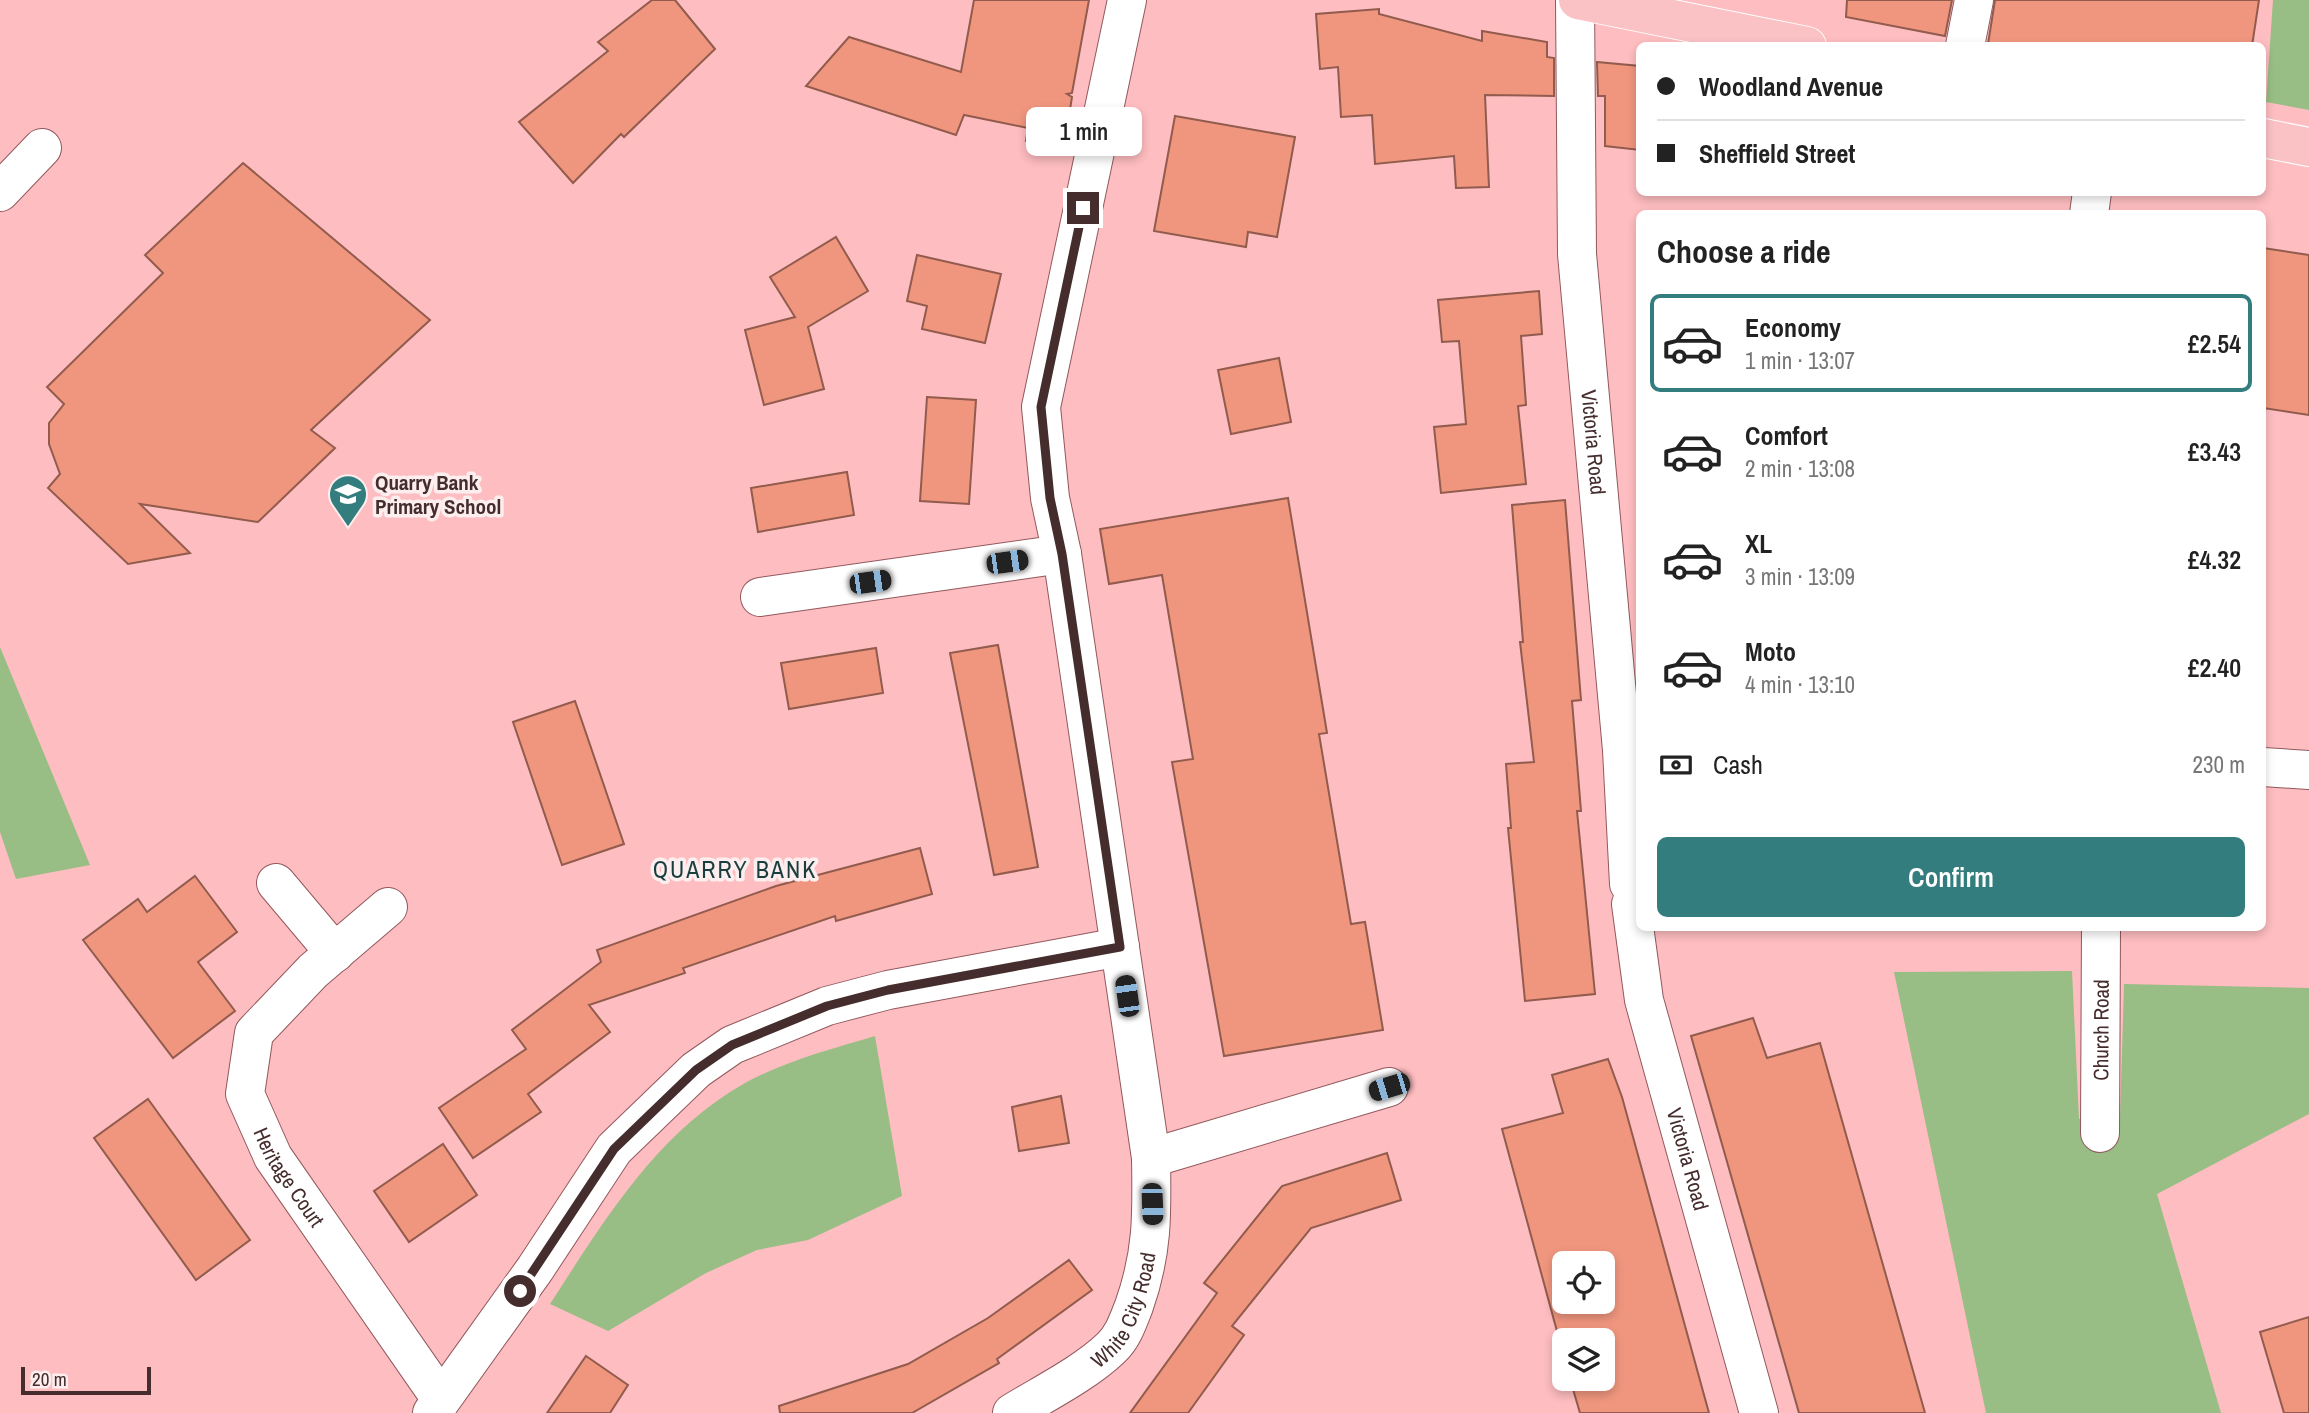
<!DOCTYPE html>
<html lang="en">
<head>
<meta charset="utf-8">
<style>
	:root { --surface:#fff; --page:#f6f6f6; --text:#222; --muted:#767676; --line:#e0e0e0; --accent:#347d7e }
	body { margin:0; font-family:"Archivo Narrow",sans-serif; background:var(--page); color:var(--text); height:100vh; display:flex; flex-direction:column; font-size:26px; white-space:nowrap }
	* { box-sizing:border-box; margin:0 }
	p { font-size:23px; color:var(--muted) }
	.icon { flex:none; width:38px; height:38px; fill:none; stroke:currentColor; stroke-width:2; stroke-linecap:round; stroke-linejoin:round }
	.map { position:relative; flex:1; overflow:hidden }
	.panel { position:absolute; left:1636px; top:210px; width:630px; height:721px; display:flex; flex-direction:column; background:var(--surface); border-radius:10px; box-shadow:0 4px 10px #0003 }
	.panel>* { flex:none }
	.banner { position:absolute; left:1636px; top:42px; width:630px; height:154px; border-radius:10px; box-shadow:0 4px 10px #0003; display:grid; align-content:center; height:154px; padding:0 21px; background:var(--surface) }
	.fabs { position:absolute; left:1552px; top:1251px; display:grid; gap:14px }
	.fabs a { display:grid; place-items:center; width:63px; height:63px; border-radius:10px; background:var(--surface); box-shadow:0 4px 10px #0003; font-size:35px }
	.scale { position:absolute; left:21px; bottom:18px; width:130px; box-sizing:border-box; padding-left:7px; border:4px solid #452c2d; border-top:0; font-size:19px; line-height:24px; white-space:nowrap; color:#452c2d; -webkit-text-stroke:5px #fceeee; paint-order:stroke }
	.end { position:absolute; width:32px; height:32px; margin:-16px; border:9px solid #452c2d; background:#fff; box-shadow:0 0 0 4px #fff }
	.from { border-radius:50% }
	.bubble { position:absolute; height:49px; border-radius:10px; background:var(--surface); box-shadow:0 4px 10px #0003; font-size:23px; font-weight:600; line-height:49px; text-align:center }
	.car { position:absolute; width:21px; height:42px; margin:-21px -10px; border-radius:9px; box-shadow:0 0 5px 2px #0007; background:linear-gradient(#222 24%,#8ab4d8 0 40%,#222 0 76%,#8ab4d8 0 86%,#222 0) }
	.banner b { display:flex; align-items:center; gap:24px; height:66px; font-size:26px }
	.banner b+b { border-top:2px solid var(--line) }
	.banner i { width:18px; height:18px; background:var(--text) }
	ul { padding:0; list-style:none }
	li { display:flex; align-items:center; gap:21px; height:98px; margin:0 14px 10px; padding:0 7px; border:4px solid transparent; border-radius:10px }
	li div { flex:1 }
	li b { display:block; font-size:26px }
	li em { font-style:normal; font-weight:600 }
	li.on { border-color:var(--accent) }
	li>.icon { width:63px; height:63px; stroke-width:1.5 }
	h2 { padding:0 21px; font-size:32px; line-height:84px }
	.pay { display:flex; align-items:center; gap:18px; height:77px; padding:0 21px; font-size:26px }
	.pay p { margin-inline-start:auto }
	.primary-button { display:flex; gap:14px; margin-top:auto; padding:14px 21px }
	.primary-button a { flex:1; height:80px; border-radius:10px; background:var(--accent); color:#fff; font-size:28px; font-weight:600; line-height:80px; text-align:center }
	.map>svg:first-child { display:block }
	.green { fill:#98be85 }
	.building { fill:#f0967e; stroke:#915b4d; stroke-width:2; fill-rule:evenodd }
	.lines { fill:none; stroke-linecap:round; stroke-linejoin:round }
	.street-casing { stroke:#91595d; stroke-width:40 }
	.primary-casing { stroke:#fff; stroke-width:40 }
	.street { stroke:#fff; stroke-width:38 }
	.primary { stroke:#fbc2c6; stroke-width:38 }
	.route { stroke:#452c2d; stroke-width:9 }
	.labels { text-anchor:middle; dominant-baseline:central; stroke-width:7; stroke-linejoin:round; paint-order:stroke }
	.street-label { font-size:21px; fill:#452c2d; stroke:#fceeee }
	.poi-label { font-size:21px; font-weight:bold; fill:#452c2d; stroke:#fceeee; text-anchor:start }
	.quarter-label { font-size:24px; letter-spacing:2px; fill:#1a3d3d; stroke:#fceeee }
</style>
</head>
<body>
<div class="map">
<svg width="2309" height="1413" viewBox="0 0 2309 1413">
	<rect width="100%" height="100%" fill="#febdc0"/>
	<g class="green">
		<polygon points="2273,0 2309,0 2309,110 2266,102"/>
		<polygon points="0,647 90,865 16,879 0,832"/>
		<polygon points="2072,971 2079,1119 2120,1118 2124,984 2309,988 2309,1114 2157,1194 2221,1413 1986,1413 1894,972"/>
		<path d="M 875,1036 L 902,1196 L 808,1240 L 757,1250 L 706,1273 L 608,1331 L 550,1304 C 604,1221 656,1133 745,1083 C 785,1061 832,1049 875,1036 Z"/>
	</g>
	<g class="building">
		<polygon points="652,0 675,0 715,49 624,137 621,134 573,183 519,122 608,51 598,42"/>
		<polygon points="974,0 1089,0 1072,93 1067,94 1072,97 1064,147 1026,141 1028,128 964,115 956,135 806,86 849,37 961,72"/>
		<polygon points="1847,0 1952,0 1945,36 1846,17"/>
		<polygon points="1995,0 2259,0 2252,46 1994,46 1988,44"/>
		<polygon points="1379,9 1379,14 1482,41 1482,31 1547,42 1547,57 1554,58 1554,96 1485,95 1489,187 1456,188 1454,156 1375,164 1372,115 1341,117 1338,67 1320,69 1316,14"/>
		<polygon points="1597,62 1640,66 1640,150 1605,146 1605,96 1598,96"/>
		<polygon points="1175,116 1295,137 1277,237 1248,232 1246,247 1154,231"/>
		<polygon points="243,163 430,320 311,430 335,448 258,522 140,504 190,553 128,564 48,488 60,474 49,444 49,423 64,404 47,387 163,273 145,255"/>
		<polygon points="836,237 868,291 808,327 824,389 764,405 745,330 795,317 770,277"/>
		<polygon points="2263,248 2309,255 2309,415 2263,408"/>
		<polygon points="917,255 1001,274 985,343 922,329 927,306 907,301"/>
		<polygon points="1539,291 1542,334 1521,336 1526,405 1518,406 1526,484 1441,493 1434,427 1466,424 1459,341 1442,342 1438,300"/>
		<polygon points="1279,358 1291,422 1231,434 1218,370"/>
		<polygon points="927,397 976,400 969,504 920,501"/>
		<polygon points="847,472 854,515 758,532 751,488"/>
		<polygon points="1288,498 1327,733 1319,734 1351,924 1365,922 1383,1030 1224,1056 1172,762 1193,759 1162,575 1109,584 1100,529"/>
		<polygon points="1565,500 1581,700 1572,701 1581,811 1577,811 1595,994 1525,1001 1508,828 1511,828 1506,764 1534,762 1520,642 1523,642 1512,505"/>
		<polygon points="998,645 1038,867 994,875 950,653"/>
		<polygon points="876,648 883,693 789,709 781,663"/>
		<polygon points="575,701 624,844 562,865 513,722"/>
		<polygon points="920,848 932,894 836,921 835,916 683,968 685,973 589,1005 610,1032 528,1094 541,1112 473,1158 439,1108 526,1049 512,1030 601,962 597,950 776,886"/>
		<polygon points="195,876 237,932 198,962 235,1011 173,1058 83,940 138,899 147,912"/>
		<polygon points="1753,1018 1767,1058 1820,1043 1925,1413 1799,1413 1691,1036"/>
		<path d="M 1608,1059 L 1622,1097 L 1709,1413 L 1580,1413 L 1570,1379 L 1603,1379 L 1603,1340 L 1564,1340 L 1564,1357 L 1502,1129 L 1563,1113 L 1552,1075 ZM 1564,1264 L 1603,1264 L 1603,1302 L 1564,1302 Z"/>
		<polygon points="1061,1096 1069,1143 1019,1151 1012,1107"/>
		<polygon points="148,1099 250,1240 196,1280 94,1138"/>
		<polygon points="443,1144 477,1195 409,1242 374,1191"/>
		<polygon points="1387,1153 1401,1200 1311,1228 1232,1326 1244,1335 1188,1413 1130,1413 1217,1293 1204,1283 1282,1186"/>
		<polygon points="1069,1260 1092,1290 997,1359 999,1363 912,1413 780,1413 779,1406 908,1364 988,1318"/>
		<polygon points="2309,1317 2309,1413 2284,1413 2260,1332"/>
		<polygon points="586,1356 628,1385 610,1413 547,1413"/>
	</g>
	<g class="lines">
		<defs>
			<g id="street">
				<path id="s1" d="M 1575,0 L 1577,254 L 1622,750 L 1629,884"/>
				<polyline points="1965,46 1974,0"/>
				<polyline points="0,192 42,148"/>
				<polyline points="2089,214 2092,192"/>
				<polyline points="760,597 1062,554"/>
				<polyline points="2263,767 2309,770"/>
				<polyline points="276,883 335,953"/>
				<path id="s2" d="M 1631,904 L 1644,1000 L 1759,1413"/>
				<path id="s3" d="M 388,907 L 313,971 L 254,1033 L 245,1094 L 273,1157 L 441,1399"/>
				<path id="s4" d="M 2100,1133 L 2101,928"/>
				<polyline points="1151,1158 1389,1087"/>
				<polyline points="432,1413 535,1269 614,1149 696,1070 732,1045 827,1006 888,990 1120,947"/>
				<path id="s5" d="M 1012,1413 C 1043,1394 1085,1373 1111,1348 C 1123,1337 1128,1321 1134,1306 C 1153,1252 1152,1214 1151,1158 L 1062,554 L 1050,498 L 1041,407 L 1127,0"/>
			</g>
			<g id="primary">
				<polyline points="1578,0 1807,46"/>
				<polyline points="2263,138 2309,147"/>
			</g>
		</defs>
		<use href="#street" class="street-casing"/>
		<use href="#primary" class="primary-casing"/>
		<use href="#street" class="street"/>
		<use href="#primary" class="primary"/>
	</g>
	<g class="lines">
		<polyline class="route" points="520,1291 614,1149 696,1070 732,1045 827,1006 888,990 1120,947 1062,554 1050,498 1041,407 1083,208"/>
	</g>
	<defs>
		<symbol id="school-pin" viewBox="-11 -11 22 30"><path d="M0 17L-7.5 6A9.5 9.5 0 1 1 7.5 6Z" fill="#347d7e" stroke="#fceeee"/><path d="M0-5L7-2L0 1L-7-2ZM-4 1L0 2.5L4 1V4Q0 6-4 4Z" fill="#fff"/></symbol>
	</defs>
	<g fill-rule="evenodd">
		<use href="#school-pin" x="326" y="472" width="44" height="60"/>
	</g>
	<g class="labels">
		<g class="street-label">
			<text stroke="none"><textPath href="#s1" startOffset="443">Victoria Road</textPath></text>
			<text stroke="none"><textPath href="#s4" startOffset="103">Church Road</textPath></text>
			<text stroke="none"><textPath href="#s2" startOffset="262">Victoria Road</textPath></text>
			<text stroke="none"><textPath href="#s3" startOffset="340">Heritage Court</textPath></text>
			<text stroke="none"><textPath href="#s5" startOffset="159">White City Road</textPath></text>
		</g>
		<g class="poi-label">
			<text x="375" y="482">Quarry Bank<tspan x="375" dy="24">Primary School</tspan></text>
		</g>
		<g class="quarter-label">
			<text x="735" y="869">QUARRY BANK</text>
		</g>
	</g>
</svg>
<div class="fabs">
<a><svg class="icon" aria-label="locate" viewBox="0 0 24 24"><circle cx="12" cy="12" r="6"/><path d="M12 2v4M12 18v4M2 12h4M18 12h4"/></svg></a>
<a><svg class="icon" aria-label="layers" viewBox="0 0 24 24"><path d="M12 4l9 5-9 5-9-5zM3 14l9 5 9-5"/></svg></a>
</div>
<div class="scale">20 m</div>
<i class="end from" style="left:520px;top:1291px"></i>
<i class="end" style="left:1083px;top:208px"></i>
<div class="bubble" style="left:1026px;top:107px;width:116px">1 min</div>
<i class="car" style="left:1007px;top:562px;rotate:82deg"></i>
<i class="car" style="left:870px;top:582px;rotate:82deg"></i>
<i class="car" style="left:1127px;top:996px;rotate:352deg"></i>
<i class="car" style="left:1389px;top:1087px;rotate:253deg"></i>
<i class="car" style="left:1152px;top:1204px;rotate:178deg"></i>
<div class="banner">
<b><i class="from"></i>Woodland Avenue</b>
<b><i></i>Sheffield Street</b>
</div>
<section class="panel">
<h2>Choose a ride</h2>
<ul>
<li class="on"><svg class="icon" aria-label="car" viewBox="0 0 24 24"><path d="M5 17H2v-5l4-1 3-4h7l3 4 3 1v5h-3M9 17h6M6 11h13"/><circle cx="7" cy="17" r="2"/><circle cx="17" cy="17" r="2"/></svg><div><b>Economy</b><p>1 min · 13:07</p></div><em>£2.54</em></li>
<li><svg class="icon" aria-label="car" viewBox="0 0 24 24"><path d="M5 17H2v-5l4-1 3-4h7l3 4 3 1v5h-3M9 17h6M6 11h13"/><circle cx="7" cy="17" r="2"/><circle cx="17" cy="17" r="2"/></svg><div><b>Comfort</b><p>2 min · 13:08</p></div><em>£3.43</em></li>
<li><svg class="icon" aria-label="car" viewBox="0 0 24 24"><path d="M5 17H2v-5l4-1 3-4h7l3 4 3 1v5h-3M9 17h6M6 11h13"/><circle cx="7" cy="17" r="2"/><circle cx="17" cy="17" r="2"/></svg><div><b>XL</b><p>3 min · 13:09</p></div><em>£4.32</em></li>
<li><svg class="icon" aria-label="car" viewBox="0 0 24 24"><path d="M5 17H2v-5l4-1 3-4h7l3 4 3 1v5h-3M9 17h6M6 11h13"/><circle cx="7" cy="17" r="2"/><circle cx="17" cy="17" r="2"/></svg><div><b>Moto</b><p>4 min · 13:10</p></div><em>£2.40</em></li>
</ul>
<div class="pay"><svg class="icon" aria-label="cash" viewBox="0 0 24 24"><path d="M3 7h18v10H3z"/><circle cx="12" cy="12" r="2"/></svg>Cash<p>230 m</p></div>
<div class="primary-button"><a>Confirm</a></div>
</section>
</div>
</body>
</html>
